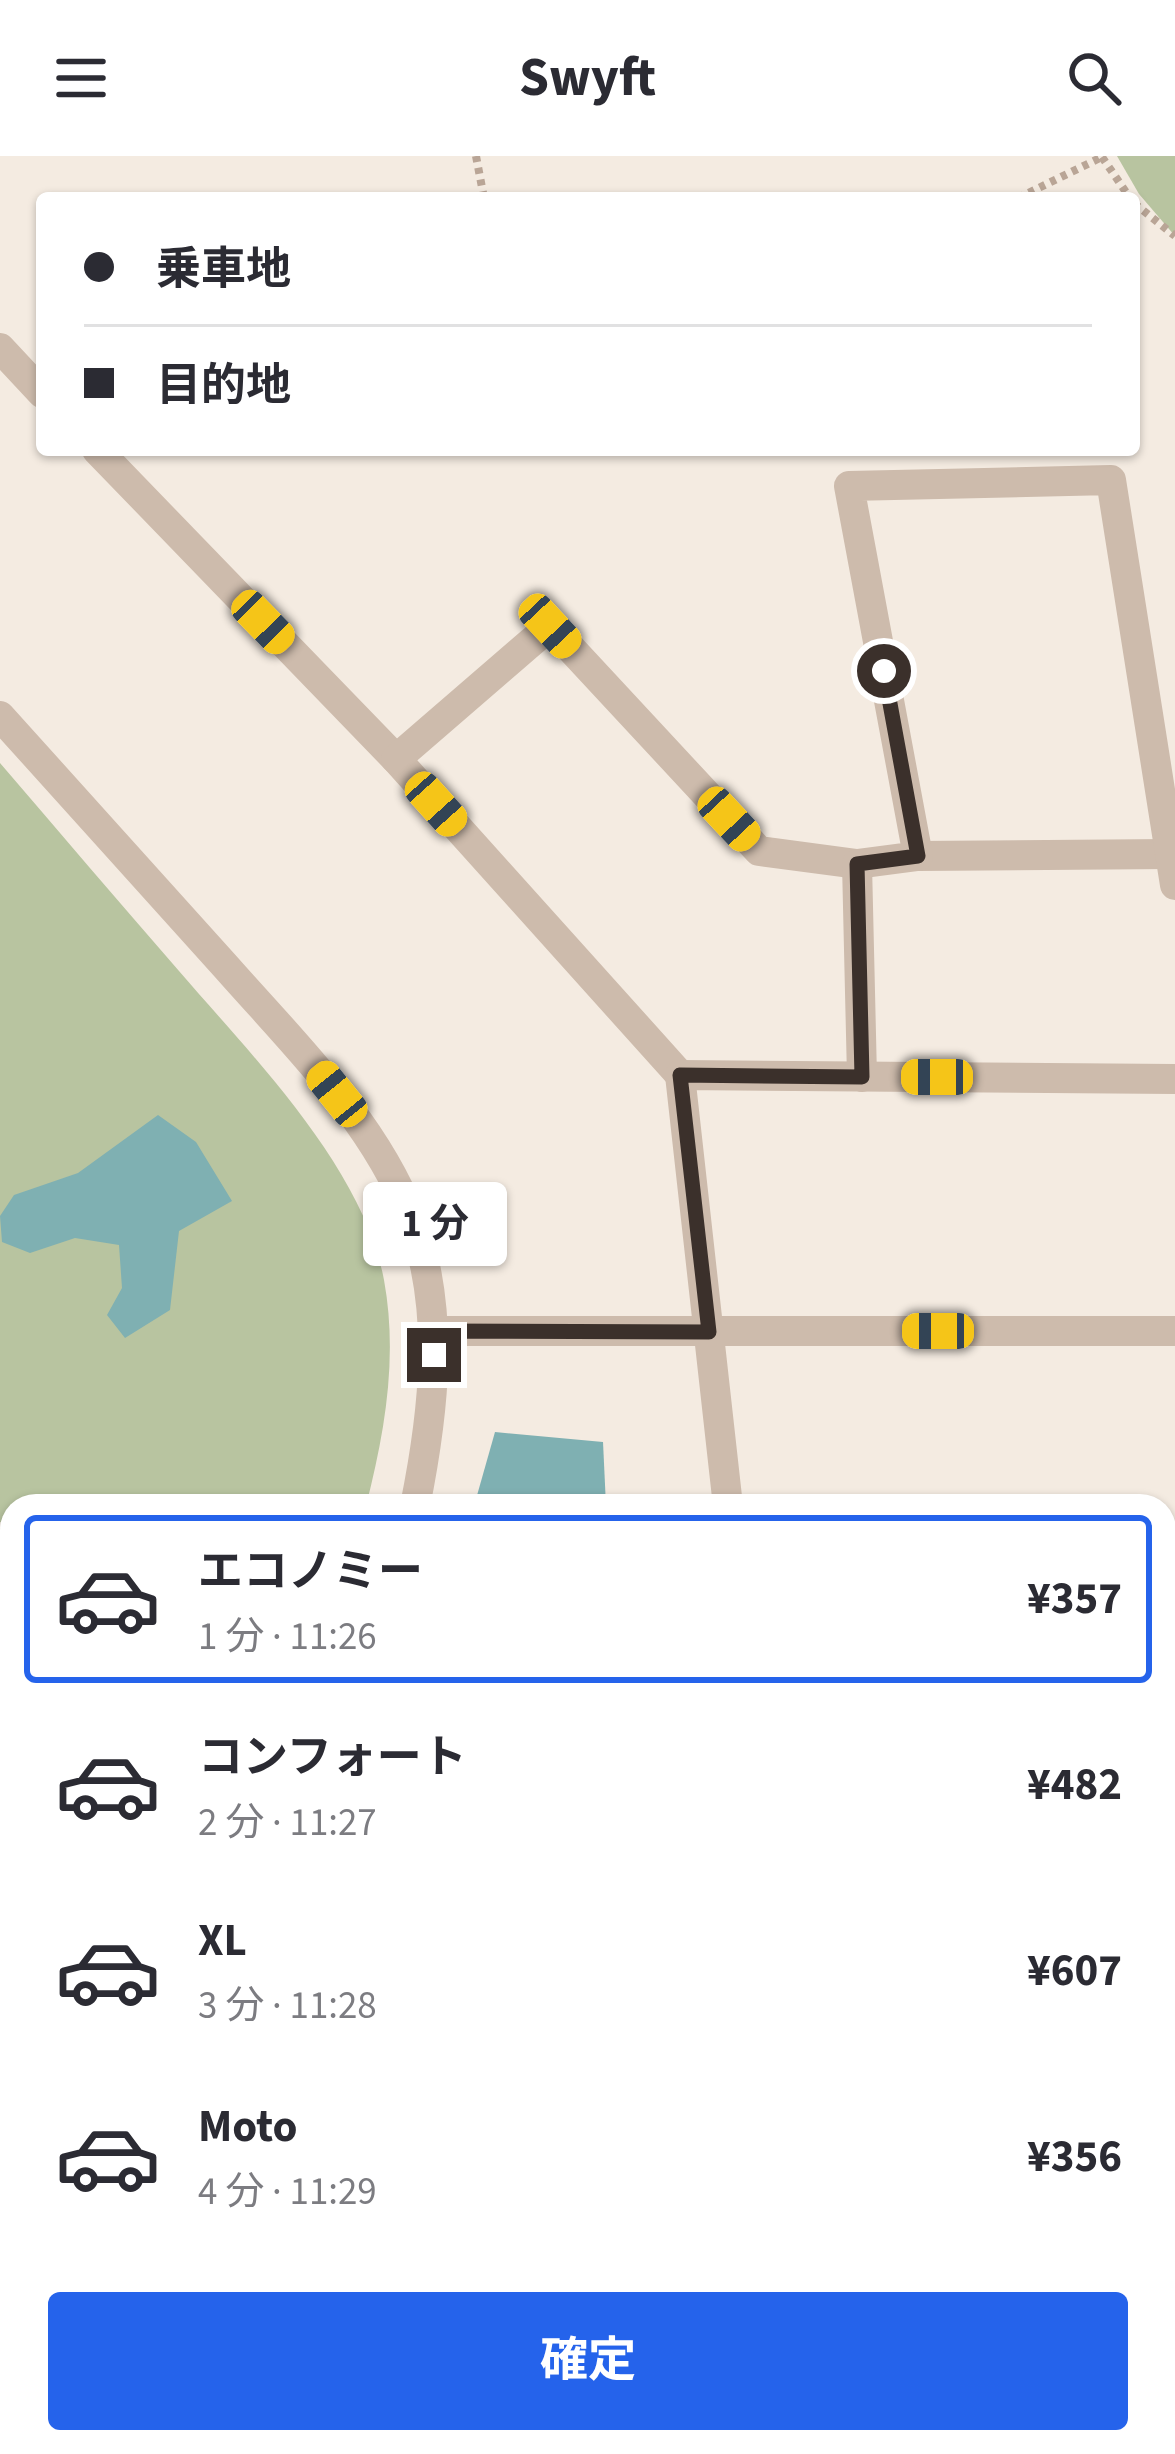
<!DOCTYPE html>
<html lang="ja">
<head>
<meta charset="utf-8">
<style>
	:root { --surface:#fff; --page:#f7f7f7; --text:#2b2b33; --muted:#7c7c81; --line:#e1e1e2; --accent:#2563eb }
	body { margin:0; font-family:"Source Sans 3","Noto Sans JP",sans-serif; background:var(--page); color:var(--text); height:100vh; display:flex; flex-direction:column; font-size:45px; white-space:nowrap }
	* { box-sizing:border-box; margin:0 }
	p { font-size:39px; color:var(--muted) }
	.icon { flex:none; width:66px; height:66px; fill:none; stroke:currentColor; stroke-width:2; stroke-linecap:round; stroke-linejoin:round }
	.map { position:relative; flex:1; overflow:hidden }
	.sheet { position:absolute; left:0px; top:1338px; width:1176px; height:960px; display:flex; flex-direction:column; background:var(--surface); border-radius:36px 36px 0 0; box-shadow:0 3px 9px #0004 }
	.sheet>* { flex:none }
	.hud { position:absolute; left:36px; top:36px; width:1104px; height:264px; border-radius:12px; box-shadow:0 3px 9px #0004; display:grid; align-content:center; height:264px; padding:0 48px; background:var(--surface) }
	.end { position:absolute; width:54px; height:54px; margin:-27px; border:15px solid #3b302b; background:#fff; box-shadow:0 0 0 6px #fff }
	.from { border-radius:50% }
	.bubble { position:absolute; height:84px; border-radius:12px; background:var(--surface); box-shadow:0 3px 9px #0004; font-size:39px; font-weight:700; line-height:84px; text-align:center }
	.car { position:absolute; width:36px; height:72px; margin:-36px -18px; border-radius:15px; box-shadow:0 0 9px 3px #0007; background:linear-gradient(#f5c518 24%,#345 0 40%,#f5c518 0 76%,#345 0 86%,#f5c518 0) }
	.hud b { display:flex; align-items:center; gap:42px; height:114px; font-size:45px }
	.hud b+b { border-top:3px solid var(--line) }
	.hud i { width:30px; height:30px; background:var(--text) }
	ul { padding:21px 0 0; list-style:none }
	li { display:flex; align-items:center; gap:36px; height:168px; margin:0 24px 18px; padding:0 24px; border:6px solid transparent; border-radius:12px }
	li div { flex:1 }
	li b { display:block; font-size:45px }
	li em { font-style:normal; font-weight:700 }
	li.selected { border-color:var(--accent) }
	li>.icon { width:108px; height:108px; stroke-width:1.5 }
	.action { display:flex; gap:24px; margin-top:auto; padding:24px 48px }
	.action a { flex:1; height:138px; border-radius:12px; background:var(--accent); color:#fff; font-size:48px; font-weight:700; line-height:138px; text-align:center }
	header { display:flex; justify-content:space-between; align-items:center; height:156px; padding:0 48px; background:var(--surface); font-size:54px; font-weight:700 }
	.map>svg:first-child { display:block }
	.green { fill:#b8c4a0 }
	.water { fill:#7fb0b2 }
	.building { fill:#c8694b }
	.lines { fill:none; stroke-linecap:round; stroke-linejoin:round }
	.path { stroke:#b9a596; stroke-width:8; stroke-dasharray:6 6; stroke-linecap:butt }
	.minor { stroke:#cdbbac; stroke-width:30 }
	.tertiary { stroke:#cdbbac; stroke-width:30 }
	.route { stroke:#3b302b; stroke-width:15 }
</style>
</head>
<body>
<header><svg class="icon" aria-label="menu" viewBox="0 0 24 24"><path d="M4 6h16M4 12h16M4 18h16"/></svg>Swyft<svg class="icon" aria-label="search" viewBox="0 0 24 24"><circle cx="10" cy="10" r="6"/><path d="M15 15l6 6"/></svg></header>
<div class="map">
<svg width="1175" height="2298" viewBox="0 0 1175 2298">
	<rect width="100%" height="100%" fill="#f4ebe1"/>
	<g class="green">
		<polygon points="1117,0 1175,0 1175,80 1139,38"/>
		<path d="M 0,607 C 60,677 119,746 179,815 C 252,900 363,1011 384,1124 C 398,1201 385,1275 366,1350 L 12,1350 L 12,1369 L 0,1366 Z"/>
	</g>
	<g class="water">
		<polygon points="158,959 196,986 232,1045 179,1075 170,1154 125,1182 107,1159 122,1132 119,1089 75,1082 30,1097 2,1086 0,1060 14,1039 78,1017"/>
		<polygon points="495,1276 603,1286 606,1350 474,1350"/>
	</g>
	<polygon class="building" points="0,1723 11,1726 1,1762 0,1762"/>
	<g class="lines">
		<g class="path">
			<polyline points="476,0 484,42"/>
			<polyline points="1102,1 1130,42"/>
			<polyline points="1018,42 1102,1"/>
			<polyline points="1134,47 1175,80"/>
		</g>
		<g class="minor">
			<polyline points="0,192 42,237"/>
			<polyline points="97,294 396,603 680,919"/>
			<polyline points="396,603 550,470 759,695 857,708"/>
			<polyline points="918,700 1170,698"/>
			<polyline points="862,921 857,708 918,700 849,330 1111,324 1175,729"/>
			<polyline points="728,1350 680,919 1175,923"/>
			<polyline points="1164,1483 1175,1487"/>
			<polyline points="1164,1726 1175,1729"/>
			<polyline points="1164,1959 1175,1962"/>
			<polyline points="1164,2201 1175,2204"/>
			<polyline points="833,2286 874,2298"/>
			<polyline points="410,2298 413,2286"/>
		</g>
		<g class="tertiary">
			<path d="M 0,560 C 76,644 151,728 227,812 C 294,888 374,965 411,1061 C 446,1154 434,1256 415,1350"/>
			<polyline points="432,1175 1175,1175"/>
			<polyline points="0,1387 12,1390"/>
			<polyline points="0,2063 12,2067"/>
			<polyline points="162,2298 165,2286"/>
		</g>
	</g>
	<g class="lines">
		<polyline class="route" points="434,1199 432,1175 709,1176 680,919 862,921 857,708 918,700 884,515"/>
	</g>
</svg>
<i class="end from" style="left:884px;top:515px"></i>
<i class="end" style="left:434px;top:1199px"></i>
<div class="bubble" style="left:363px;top:1026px;width:144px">1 分</div>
<i class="car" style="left:263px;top:466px;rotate:136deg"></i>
<i class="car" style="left:550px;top:470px;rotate:137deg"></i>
<i class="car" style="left:436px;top:648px;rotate:138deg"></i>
<i class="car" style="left:729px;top:663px;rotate:137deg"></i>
<i class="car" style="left:937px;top:921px;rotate:270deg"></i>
<i class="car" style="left:337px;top:938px;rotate:321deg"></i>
<i class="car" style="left:938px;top:1175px;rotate:270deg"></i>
<div class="hud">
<b><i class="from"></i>乗車地</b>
<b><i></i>目的地</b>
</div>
<section class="sheet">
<ul>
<li class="selected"><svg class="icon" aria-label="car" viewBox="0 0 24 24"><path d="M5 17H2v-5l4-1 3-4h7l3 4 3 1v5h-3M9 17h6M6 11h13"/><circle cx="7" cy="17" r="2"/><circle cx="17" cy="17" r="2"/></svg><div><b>エコノミー</b><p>1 分 · 11:26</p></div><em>¥357</em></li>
<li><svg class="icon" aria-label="car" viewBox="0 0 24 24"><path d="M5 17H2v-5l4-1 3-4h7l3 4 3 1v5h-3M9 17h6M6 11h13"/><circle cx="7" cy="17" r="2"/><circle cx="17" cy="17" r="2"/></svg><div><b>コンフォート</b><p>2 分 · 11:27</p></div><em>¥482</em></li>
<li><svg class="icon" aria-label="car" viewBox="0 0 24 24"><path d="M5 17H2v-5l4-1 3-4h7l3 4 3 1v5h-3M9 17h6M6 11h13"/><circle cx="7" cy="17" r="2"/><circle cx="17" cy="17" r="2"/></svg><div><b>XL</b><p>3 分 · 11:28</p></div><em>¥607</em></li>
<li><svg class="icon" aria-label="car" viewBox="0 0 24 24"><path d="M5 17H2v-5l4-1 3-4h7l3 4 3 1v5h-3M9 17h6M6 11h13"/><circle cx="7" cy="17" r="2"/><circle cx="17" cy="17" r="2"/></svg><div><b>Moto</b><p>4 分 · 11:29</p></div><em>¥356</em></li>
</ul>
<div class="action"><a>確定</a></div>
</section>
</div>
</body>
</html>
